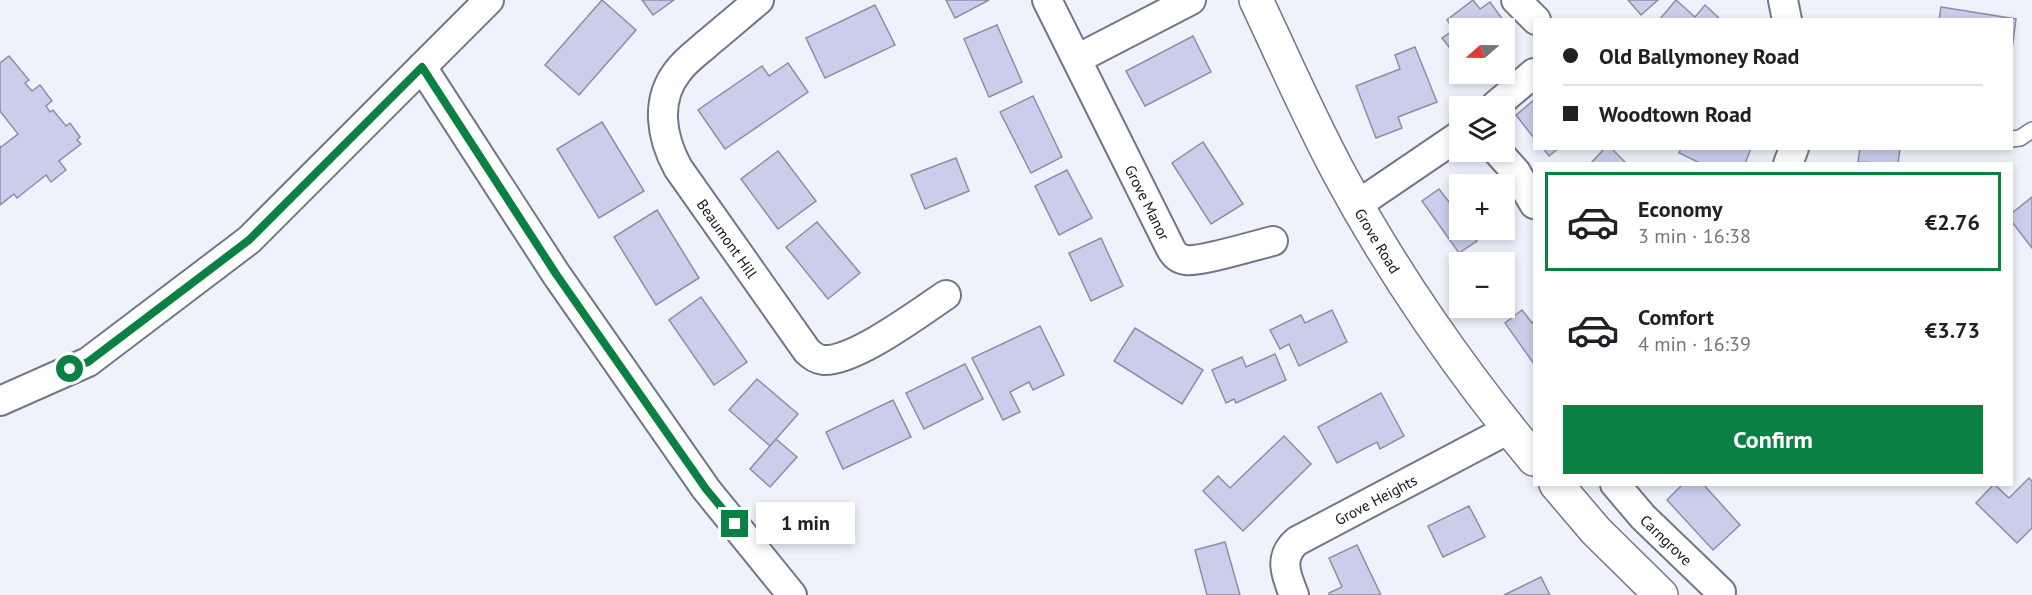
<!DOCTYPE html>
<html lang="en">
<head>
<meta charset="utf-8">
<style>
	:root { --surface:#fff; --page:#f6f6f6; --text:#202124; --muted:#757577; --line:#e0e0e0; --accent:#0b8043 }
	body { margin:0; font-family:"PT Sans",sans-serif; background:var(--page); color:var(--text); height:100vh; display:flex; flex-direction:column; font-size:22px; white-space:nowrap }
	* { box-sizing:border-box; margin:0 }
	p { font-size:20px; color:var(--muted) }
	.icon { flex:none; width:33px; height:33px; fill:none; stroke:currentColor; stroke-width:2; stroke-linecap:round; stroke-linejoin:round }
	.map { position:relative; flex:1; overflow:hidden }
	.sheet { position:absolute; left:1533px; top:162px; width:480px; height:324px; display:flex; flex-direction:column; background:var(--surface); border-radius:0px; box-shadow:0 3px 9px #0003 }
	.sheet>* { flex:none }
	.guide { position:absolute; left:1533px; top:18px; width:480px; height:132px; border-radius:0px; box-shadow:0 3px 9px #0003; display:grid; align-content:center; height:132px; padding:0 30px; background:var(--surface) }
	.needle { width:39px; rotate:250deg }
	.fabs { position:absolute; left:1449px; top:18px; display:grid; gap:12px }
	.fabs a { display:grid; place-items:center; width:66px; height:66px; border-radius:0px; background:var(--surface); box-shadow:0 3px 9px #0003; font-size:30px }
	.end { position:absolute; width:27px; height:27px; margin:-14px; border:8px solid #0b8043; background:#fff; box-shadow:0 0 0 3px #fff }
	.from { border-radius:50% }
	.bubble { position:absolute; height:42px; border-radius:0px; background:var(--surface); box-shadow:0 3px 9px #0003; font-size:20px; font-weight:600; line-height:42px; text-align:center }
	.guide b { display:flex; align-items:center; gap:21px; height:57px; font-size:22px }
	.guide b+b { border-top:2px solid var(--line) }
	.guide i { width:15px; height:15px; background:var(--text) }
	ul { padding:10px 0 0; list-style:none }
	li { display:flex; align-items:center; gap:18px; height:99px; margin:0 12px 9px; padding:0 18px; border:3px solid transparent; border-radius:0px }
	li div { flex:1 }
	li b { display:block; font-size:22px }
	li em { font-style:normal; font-weight:600 }
	li.current { border-color:var(--accent) }
	li>.icon { width:54px; height:54px; stroke-width:1.5 }
	.button { display:flex; gap:12px; margin-top:auto; padding:12px 30px }
	.button a { flex:1; height:69px; border-radius:0px; background:var(--accent); color:#fff; font-size:24px; font-weight:600; line-height:69px; text-align:center }
	.map>svg:first-child { display:block }
	.building { fill:#caceeb; stroke:#8b8ea5; stroke-width:1.5 }
	.lines { fill:none; stroke-linecap:round; stroke-linejoin:round }
	.service-casing { stroke:#73768b; stroke-width:18 }
	.minor-casing { stroke:#73768b; stroke-width:32 }
	.tertiary-casing { stroke:#73768b; stroke-width:36 }
	.service { stroke:#fff; stroke-width:15 }
	.minor { stroke:#fff; stroke-width:28 }
	.tertiary { stroke:#fff; stroke-width:33 }
	.route { stroke:#0b8043; stroke-width:8 }
	.labels { text-anchor:middle; dominant-baseline:central; stroke-width:6; stroke-linejoin:round; paint-order:stroke }
	.street-label { font-size:15px; fill:#12131b; stroke:#fff }
</style>
</head>
<body>
<div class="map">
<svg width="2032" height="595" viewBox="0 0 2032 595">
	<rect width="100%" height="100%" fill="#eff1fb"/>
	<g class="building">
		<polygon points="602,0 636,30 579,95 545,65"/>
		<polygon points="642,0 674,0 653,15"/>
		<polygon points="946,0 989,0 955,18"/>
		<polygon points="1473,0 1480,9 1490,2 1514,35 1505,42 1510,49 1504,53 1504,28 1460,28 1460,61 1442,38 1454,30 1447,20"/>
		<polygon points="1628,0 1658,0 1641,15"/>
		<polygon points="1676,0 1695,17 1705,5 1721,20 1659,20"/>
		<polygon points="875,5 895,45 825,78 806,38"/>
		<polygon points="1941,7 2016,19 2012,50 2012,20 1939,20"/>
		<polygon points="997,25 1022,82 989,97 964,39"/>
		<polygon points="1193,36 1211,72 1145,106 1126,71"/>
		<polygon points="1415,47 1437,102 1398,117 1402,128 1376,138 1356,86 1400,69 1395,55"/>
		<polygon points="9,56 29,80 25,83 32,91 40,85 52,101 46,106 50,112 53,110 66,126 70,123 80,137 77,140 81,144 59,161 66,170 51,182 46,175 17,198 14,194 0,205 0,146 1,147 18,134 0,111 0,63"/>
		<polygon points="788,63 808,92 725,149 698,110 762,66 769,76"/>
		<polygon points="1033,96 1062,157 1031,173 1000,112"/>
		<polygon points="1534,100 1534,138 1516,115"/>
		<polygon points="602,122 644,191 599,218 557,149"/>
		<polygon points="1203,142 1243,204 1211,224 1172,163"/>
		<polygon points="1543,148 1559,148 1549,156"/>
		<polygon points="1605,148 1611,148 1627,164 1590,164"/>
		<polygon points="1681,148 1711,149 1751,148 1745,164 1702,164 1679,153"/>
		<polygon points="1860,148 1900,148 1898,164 1858,162"/>
		<polygon points="778,151 816,201 778,229 741,179"/>
		<polygon points="956,158 969,191 925,209 911,175"/>
		<polygon points="1067,170 1092,218 1059,235 1035,186"/>
		<polygon points="1439,189 1449,202 1460,194 1460,230 1478,230 1472,234 1477,241 1459,253 1422,201"/>
		<polygon points="2032,197 2032,248 2012,222 2012,213"/>
		<polygon points="657,210 699,278 656,305 614,237"/>
		<polygon points="817,222 860,273 828,299 786,247"/>
		<polygon points="1101,238 1123,286 1091,301 1069,253"/>
		<polygon points="701,297 747,362 714,385 669,320"/>
		<polygon points="1332,310 1347,342 1299,366 1289,344 1280,349 1270,330 1301,315 1305,323"/>
		<polygon points="1522,310 1532,323 1534,321 1534,364 1505,323"/>
		<polygon points="1040,326 1064,375 1033,390 1029,382 1010,392 1020,412 1003,420 972,358"/>
		<polygon points="1135,328 1203,370 1182,404 1114,361"/>
		<polygon points="1275,354 1286,380 1236,403 1234,399 1226,403 1212,370 1242,357 1246,367"/>
		<polygon points="965,364 983,399 924,429 906,393"/>
		<polygon points="757,379 798,414 770,446 729,410"/>
		<polygon points="1381,393 1404,436 1380,449 1377,442 1337,463 1318,427"/>
		<polygon points="893,400 911,437 843,469 826,432"/>
		<polygon points="1284,436 1311,464 1243,531 1203,491 1218,476 1230,488"/>
		<polygon points="776,439 797,457 770,487 750,469"/>
		<polygon points="2029,478 2032,481 2032,528 2017,543 1976,503 1994,484 2009,498"/>
		<polygon points="1683,484 1703,484 1740,525 1713,550 1667,500"/>
		<polygon points="1469,506 1485,537 1443,557 1428,526"/>
		<polygon points="1225,542 1240,595 1207,595 1195,550"/>
		<polygon points="1357,545 1381,595 1329,595 1329,593 1342,587 1329,558"/>
		<polygon points="1541,577 1550,595 1504,595"/>
	</g>
	<g class="lines">
		<defs>
			<polyline id="service" points="2012,139 2020,138 2032,130"/>
			<g id="minor">
				<path id="s1" d="M 759,0 C 742,14 726,28 709,42 C 699,51 686,60 678,71 C 655,100 661,137 678,168 L 807,351 C 812,356 816,359 823,360 C 854,362 919,313 946,295"/>
				<path id="s2" d="M 1047,0 L 1169,245 C 1172,252 1177,259 1186,260 C 1201,262 1256,245 1273,241"/>
				<polyline points="1516,0 1536,20"/>
				<polyline points="1783,0 1787,20"/>
				<polyline points="1077,59 1191,0"/>
				<polyline points="422,67 556,274 706,489 792,595"/>
				<polyline points="1495,106 1534,73"/>
				<polyline points="1498,152 1516,172 1534,204"/>
				<polyline points="1788,164 1794,148"/>
				<polyline points="1357,205 1460,135"/>
				<polyline points="0,401 88,362 249,240 489,0"/>
				<path id="s3" d="M 1615,484 L 1643,517 L 1721,592"/>
				<path id="s4" d="M 1294,595 C 1286,575 1278,557 1297,541 L 1509,429"/>
			</g>
			<g id="tertiary">
				<path id="s5" d="M 1256,0 C 1283,57 1309,117 1339,173 C 1392,272 1462,373 1534,459"/>
				<polyline points="1556,484 1596,531 1661,595"/>
			</g>
		</defs>
		<use href="#service" class="service-casing"/>
		<use href="#minor" class="minor-casing"/>
		<use href="#tertiary" class="tertiary-casing"/>
		<use href="#service" class="service"/>
		<use href="#minor" class="minor"/>
		<use href="#tertiary" class="tertiary"/>
	</g>
	<g class="lines">
		<polyline class="route" points="70,369 88,362 249,240 422,67 556,274 706,489 735,524"/>
	</g>
	<g class="labels">
		<g class="street-label">
			<text stroke="none"><textPath href="#s2" startOffset="226">Grove Manor</textPath></text>
			<text stroke="none"><textPath href="#s1" startOffset="297">Beaumont Hill</textPath></text>
			<text stroke="none"><textPath href="#s5" startOffset="270">Grove Road</textPath></text>
			<text stroke="none"><textPath href="#s4" startOffset="148">Grove Heights</textPath></text>
			<text stroke="none"><textPath href="#s3" startOffset="76">Carngrove</textPath></text>
		</g>
	</g>
</svg>
<div class="fabs">
<a><svg class="needle" viewBox="-14 -14 28 28"><path d="M0-13l5 13h-10z" fill="#e53935"/><path d="M0 13l5-13h-10z" fill="#757577"/></svg></a>
<a><svg class="icon" aria-label="layers" viewBox="0 0 24 24"><path d="M12 4l9 5-9 5-9-5zM3 14l9 5 9-5"/></svg></a>
<a>+</a>
<a>−</a>
</div>
<i class="end from" style="left:70px;top:369px"></i>
<i class="end" style="left:735px;top:524px"></i>
<div class="bubble" style="left:756px;top:502px;width:99px">1 min</div>
<div class="guide">
<b><i class="from"></i>Old Ballymoney Road</b>
<b><i></i>Woodtown Road</b>
</div>
<section class="sheet">
<ul>
<li class="current"><svg class="icon" aria-label="car" viewBox="0 0 24 24"><path d="M5 17H2v-5l4-1 3-4h7l3 4 3 1v5h-3M9 17h6M6 11h13"/><circle cx="7" cy="17" r="2"/><circle cx="17" cy="17" r="2"/></svg><div><b>Economy</b><p>3 min · 16:38</p></div><em>€2.76</em></li>
<li><svg class="icon" aria-label="car" viewBox="0 0 24 24"><path d="M5 17H2v-5l4-1 3-4h7l3 4 3 1v5h-3M9 17h6M6 11h13"/><circle cx="7" cy="17" r="2"/><circle cx="17" cy="17" r="2"/></svg><div><b>Comfort</b><p>4 min · 16:39</p></div><em>€3.73</em></li>
</ul>
<div class="button"><a>Confirm</a></div>
</section>
</div>
</body>
</html>
